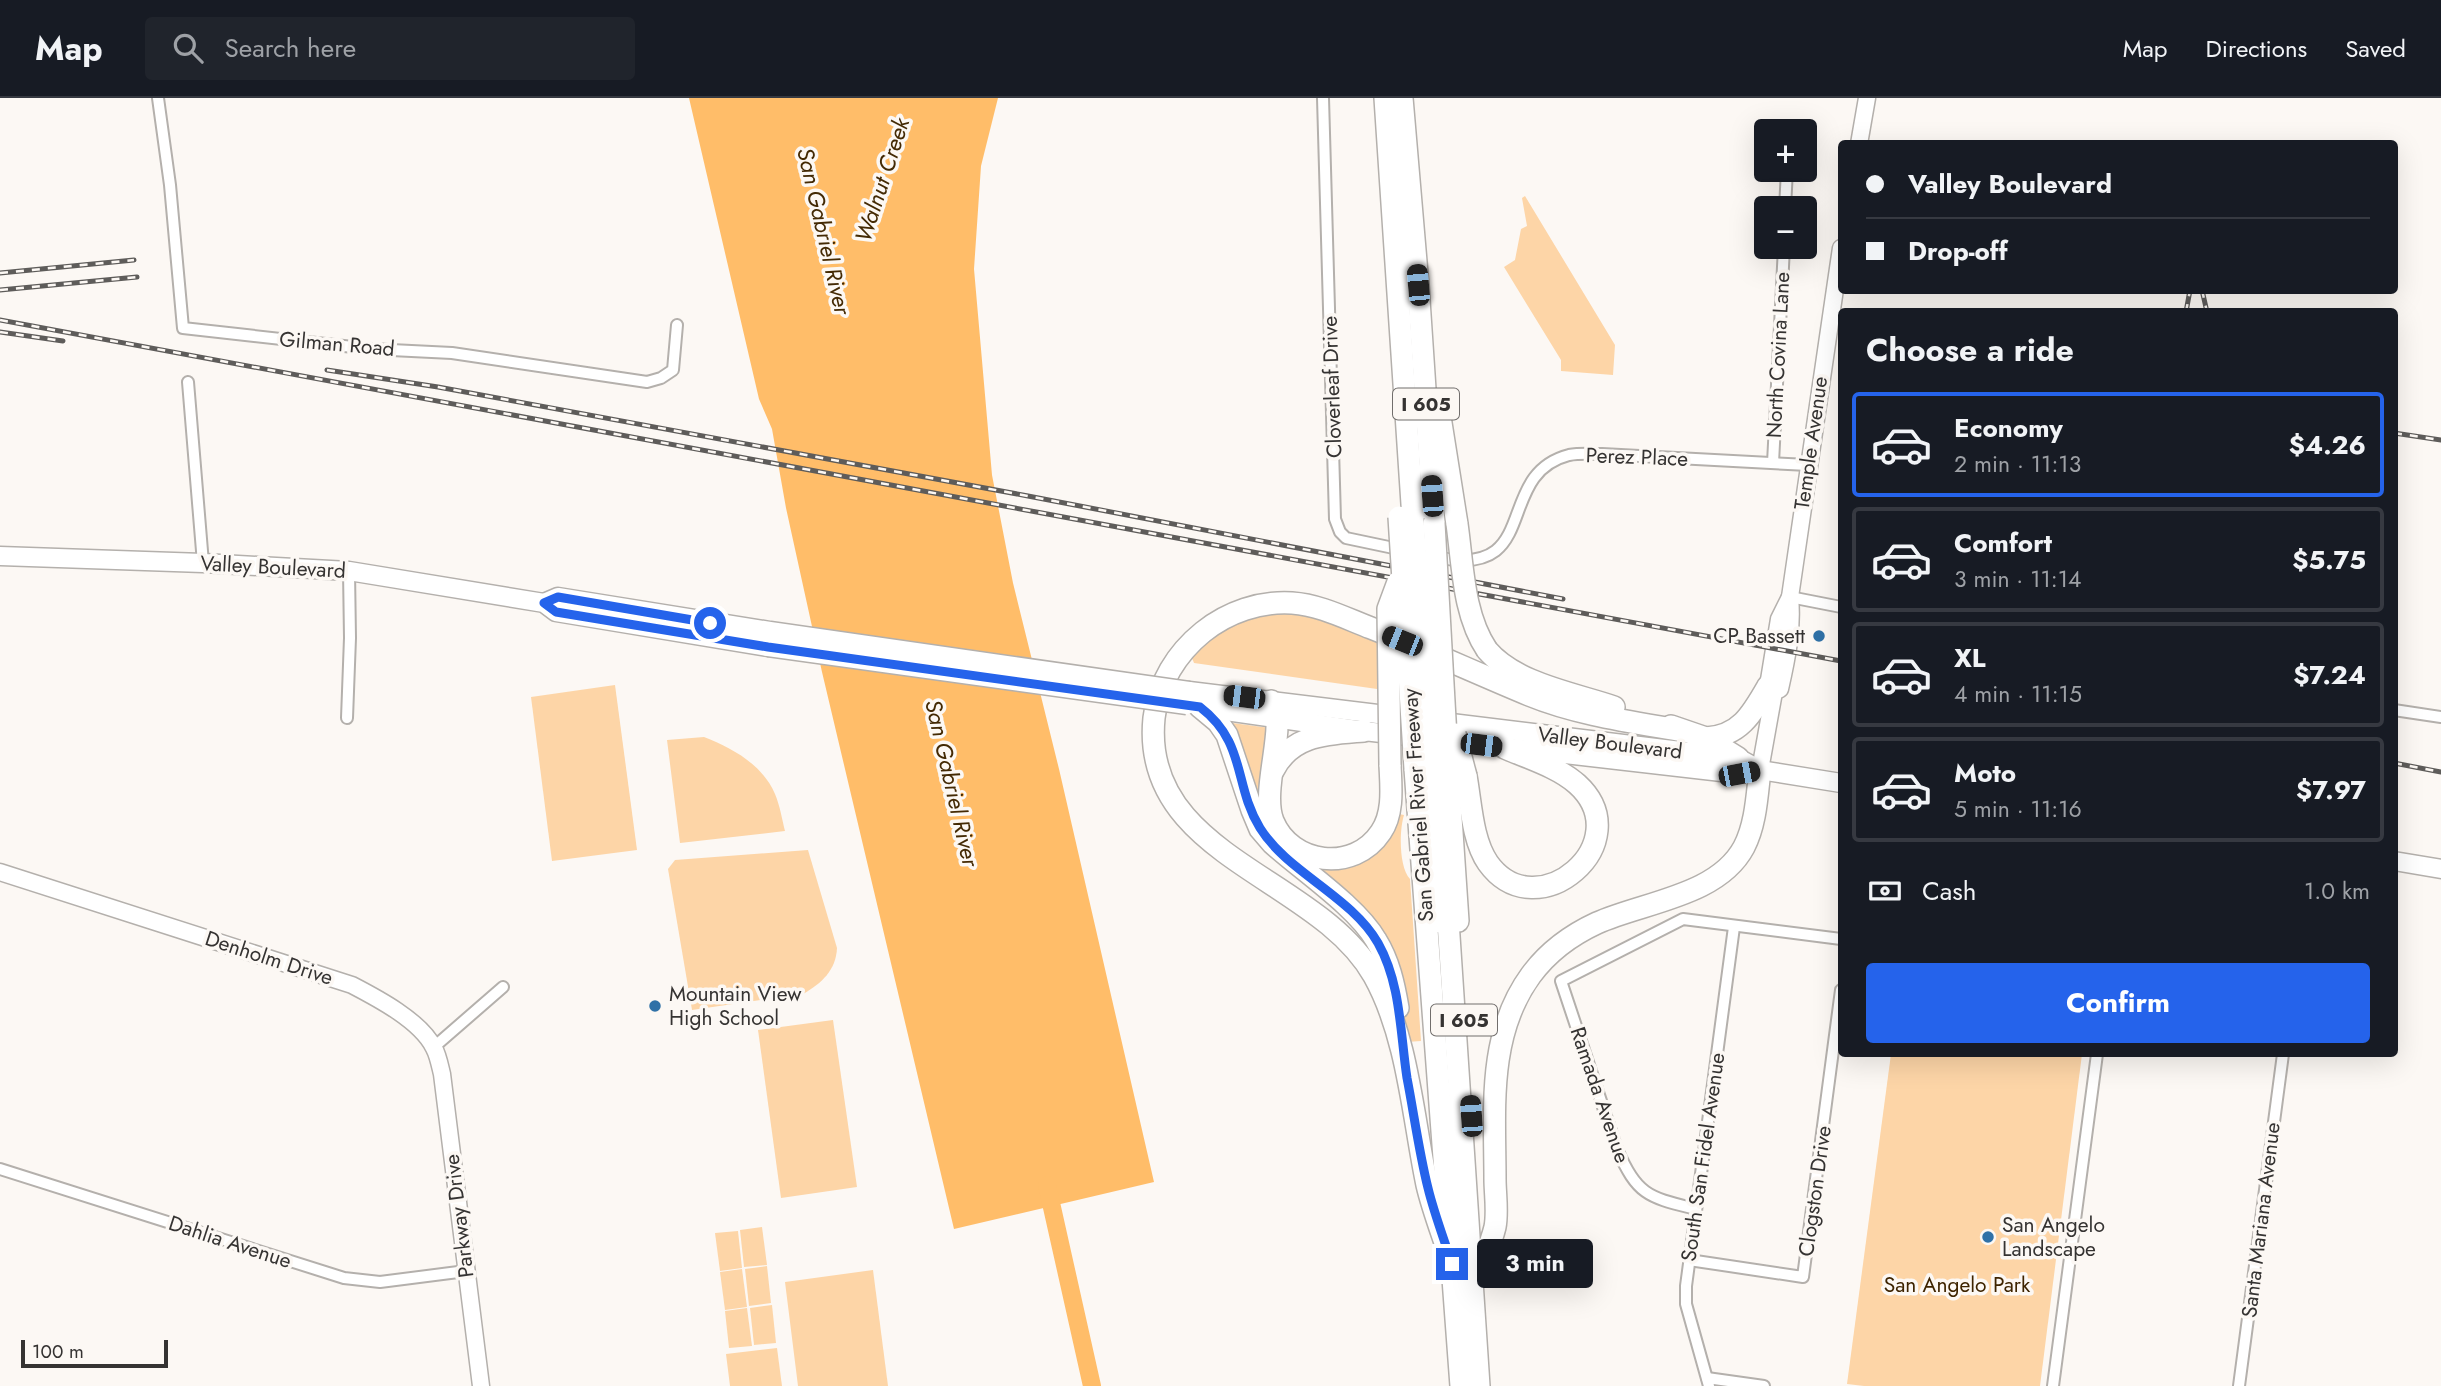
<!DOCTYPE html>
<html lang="en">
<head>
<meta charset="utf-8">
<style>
	:root { --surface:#171b24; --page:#20242c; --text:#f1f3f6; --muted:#9ea1a6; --line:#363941; --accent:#2563eb }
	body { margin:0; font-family:Jost,sans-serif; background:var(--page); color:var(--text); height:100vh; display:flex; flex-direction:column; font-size:26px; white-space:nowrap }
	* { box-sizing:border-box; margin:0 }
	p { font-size:23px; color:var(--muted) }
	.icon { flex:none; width:38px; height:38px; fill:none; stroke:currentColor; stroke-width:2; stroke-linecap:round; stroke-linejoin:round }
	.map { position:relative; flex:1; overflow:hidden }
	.drawer { position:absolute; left:1838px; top:210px; width:560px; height:749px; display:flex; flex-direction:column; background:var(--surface); border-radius:7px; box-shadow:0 7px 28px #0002 }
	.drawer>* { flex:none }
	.guide { position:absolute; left:1838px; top:42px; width:560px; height:154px; border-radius:7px; box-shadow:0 7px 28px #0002; display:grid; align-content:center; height:154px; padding:0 28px; background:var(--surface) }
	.tools { position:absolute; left:1754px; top:21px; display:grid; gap:14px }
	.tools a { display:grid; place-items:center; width:63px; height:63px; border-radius:7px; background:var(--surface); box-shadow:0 7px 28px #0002; font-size:35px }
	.scale { position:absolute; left:21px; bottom:18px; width:147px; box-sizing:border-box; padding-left:7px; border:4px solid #353332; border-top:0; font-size:19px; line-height:24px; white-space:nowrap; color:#353332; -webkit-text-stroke:5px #fcf8f4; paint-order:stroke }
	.end { position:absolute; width:32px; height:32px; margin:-16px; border:9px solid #2563eb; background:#fff; box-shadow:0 0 0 4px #fff }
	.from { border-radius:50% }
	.bubble { position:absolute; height:49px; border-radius:7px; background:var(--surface); box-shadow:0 7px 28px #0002; font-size:23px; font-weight:700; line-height:49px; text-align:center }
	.car { position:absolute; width:21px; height:42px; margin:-21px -10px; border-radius:9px; box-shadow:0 0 5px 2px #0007; background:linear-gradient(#222 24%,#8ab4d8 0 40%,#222 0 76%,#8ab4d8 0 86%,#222 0) }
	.guide b { display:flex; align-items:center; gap:24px; height:66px; font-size:26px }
	.guide b+b { border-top:2px solid var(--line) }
	.guide i { width:18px; height:18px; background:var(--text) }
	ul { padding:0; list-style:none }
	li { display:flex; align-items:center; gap:21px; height:105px; margin:0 14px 10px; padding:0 14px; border:4px solid var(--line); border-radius:7px }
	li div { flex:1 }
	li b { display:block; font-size:26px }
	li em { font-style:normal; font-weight:700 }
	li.selected { border-color:var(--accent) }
	li>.icon { width:63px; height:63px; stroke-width:1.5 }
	h2 { padding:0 28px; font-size:32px; line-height:84px }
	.pay { display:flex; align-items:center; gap:18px; height:77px; padding:0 28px; font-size:26px }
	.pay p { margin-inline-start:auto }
	.cta { display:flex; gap:14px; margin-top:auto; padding:14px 28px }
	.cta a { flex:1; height:80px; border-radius:7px; background:var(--accent); color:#fff; font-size:28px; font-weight:700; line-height:80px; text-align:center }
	header { display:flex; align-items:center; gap:42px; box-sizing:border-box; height:98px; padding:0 35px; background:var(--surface); border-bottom:2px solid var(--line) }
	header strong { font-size:33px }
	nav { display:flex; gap:38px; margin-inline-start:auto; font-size:24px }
	.search { width:490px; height:63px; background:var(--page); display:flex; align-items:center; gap:18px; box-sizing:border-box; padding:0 24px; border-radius:7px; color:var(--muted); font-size:26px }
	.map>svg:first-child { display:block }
	.green { fill:#fdd5a7 }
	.water { fill:#ffbd69 }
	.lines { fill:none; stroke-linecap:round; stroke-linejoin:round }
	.river { stroke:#ffbd69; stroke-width:18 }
	.street-casing { stroke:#b4b0ac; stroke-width:14 }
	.secondary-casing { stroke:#b4b0ac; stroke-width:19 }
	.primary-casing { stroke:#b4b0ac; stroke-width:21 }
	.highway-casing { stroke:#b4b0ac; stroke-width:24 }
	.street { stroke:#fff; stroke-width:10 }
	.secondary { stroke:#fff; stroke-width:16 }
	.primary { stroke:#fff; stroke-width:18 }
	.highway { stroke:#fff; stroke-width:21 }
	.rail-casing { stroke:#5e5c5a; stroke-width:5 }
	.rail { stroke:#fcf8f4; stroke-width:2.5; stroke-dasharray:8; stroke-linecap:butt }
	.primary-bridge-casing { stroke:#b4b0ac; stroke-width:21; stroke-linecap:butt }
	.highway-bridge-casing { stroke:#b4b0ac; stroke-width:24; stroke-linecap:butt }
	.primary-bridge { stroke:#fff; stroke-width:18 }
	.highway-bridge { stroke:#fff; stroke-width:21 }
	.route { stroke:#2563eb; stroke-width:9 }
	.poi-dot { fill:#3071a7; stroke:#fcf8f4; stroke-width:2.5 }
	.labels { text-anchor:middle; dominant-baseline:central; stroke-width:7; stroke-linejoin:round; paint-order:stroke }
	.shield { fill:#fcf8f4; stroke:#716e6c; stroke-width:2 }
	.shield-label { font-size:19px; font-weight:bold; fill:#353332 }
	.street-label { font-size:21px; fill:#353332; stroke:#fcf8f4 }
	.poi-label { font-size:21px; fill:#353332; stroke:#fcf8f4; text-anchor:start }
	.park-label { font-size:21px; fill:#3e2400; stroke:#fcf8f4 }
	.water-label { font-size:23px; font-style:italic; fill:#442a04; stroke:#fcf8f4 }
</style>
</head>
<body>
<header>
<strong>Map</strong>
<div class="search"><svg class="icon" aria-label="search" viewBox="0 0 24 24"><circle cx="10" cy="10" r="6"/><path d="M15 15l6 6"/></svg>Search here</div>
<nav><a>Map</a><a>Directions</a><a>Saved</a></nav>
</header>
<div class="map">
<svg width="2441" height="1288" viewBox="0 0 2441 1288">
	<rect width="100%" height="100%" fill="#fcf8f4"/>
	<g class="green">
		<polygon points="1525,98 1615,247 1613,277 1561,273 1561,262 1504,169 1515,162 1521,131 1527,128 1522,100"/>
		<path d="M 1304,512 L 1386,544 L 1384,592 L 1194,565 L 1192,560 C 1206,544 1240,517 1260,514 C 1274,511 1290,512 1304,512 Z"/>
		<polygon points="615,587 637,752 552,763 531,599"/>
		<path d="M 1225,624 L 1270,630 C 1266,659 1257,691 1267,720 C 1285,772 1364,782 1391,731 C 1395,722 1396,710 1398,700 L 1400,701 L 1399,716 L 1404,717 C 1399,733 1399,769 1410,781 L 1421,943 L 1407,944 L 1398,867 L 1393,865 C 1374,806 1314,785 1276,742 C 1246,709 1250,659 1225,624 Z"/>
		<path d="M 704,639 C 732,650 762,666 775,696 C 780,708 782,721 785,733 L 680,745 L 667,642 Z"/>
		<path d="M 808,752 L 837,850 C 836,872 822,885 803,896 L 692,912 L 668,771 L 675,762 Z"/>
		<polygon points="833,922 857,1089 781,1100 758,932"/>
		<polygon points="1891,956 2082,956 2040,1288 1864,1288 1847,1286"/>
		<polygon points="762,1129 767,1167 744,1169 740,1132"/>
		<polygon points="738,1133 742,1170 720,1173 715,1135"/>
		<polygon points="767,1168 771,1205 749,1208 745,1171"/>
		<polygon points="742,1171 747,1209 725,1212 720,1174"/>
		<polygon points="873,1172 888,1288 798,1288 785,1184"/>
		<polygon points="772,1207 776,1245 754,1247 750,1210"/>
		<polygon points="747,1210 752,1248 729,1250 725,1213"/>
		<polygon points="777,1250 782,1288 730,1288 726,1256"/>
	</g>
	<polygon class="water" points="689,0 998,0 981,68 974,171 992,377 1013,485 1059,671 1154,1084 954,1131 822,574 786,410 772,331 759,301"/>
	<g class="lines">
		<polyline class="river" points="1047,1087 1092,1288"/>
		<defs>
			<g id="street">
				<polyline points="158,0 170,87 183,230 371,251 452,255 647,284 661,280 673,272 677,227"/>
				<polyline points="1323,0 1335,421 1340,434 1346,440 1403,452"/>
				<polyline points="1785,110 1787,72"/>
				<polyline points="188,284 203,465"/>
				<polyline points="1773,365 1784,149"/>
				<path d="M 1436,459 C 1544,482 1492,377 1569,357 C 1580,355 1591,356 1602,356 L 1808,367"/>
				<polyline points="1790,499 1841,509"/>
				<polyline points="2394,612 2441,619"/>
				<polyline points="347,620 350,540 349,473"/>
				<polyline points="434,949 503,889"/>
				<polyline points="0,1071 344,1180 380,1184 466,1173"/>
				<path d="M 1696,1111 C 1648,1099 1638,1098 1617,1051 L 1561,883 L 1683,821 L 1841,841"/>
				<polyline points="1689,1162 1803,1179 1841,892"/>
				<polyline points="1707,1280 1764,1288"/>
				<polyline points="1709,1288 1686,1206 1686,1188 1734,829"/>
				<polyline points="2053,1288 2097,956"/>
				<polyline points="2239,1288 2283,956"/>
			</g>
			<g id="secondary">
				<polyline points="1859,46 1867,0"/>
				<polyline points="1774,594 1768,588 1779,521 1790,499"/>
				<path d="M 1760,672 L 1774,594 L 1780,591 C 1787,560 1793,531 1790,499 L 1841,150"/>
				<path d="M 0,774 L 352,887 C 377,900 421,923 434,950 C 438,957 440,968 442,976 L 481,1288"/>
			</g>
			<g id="primary">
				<polyline points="0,458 203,465 349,473 544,505 556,514 768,549"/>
				<polyline points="544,505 558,499 770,533"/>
				<polyline points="1189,593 1738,660 1760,672 1841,685"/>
				<polyline points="1198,609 1364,633 1739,676 1760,672"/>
				<polyline points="2394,763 2441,771"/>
			</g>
			<g id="highway">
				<polyline points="1385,0 1413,421"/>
				<polyline points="1402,0 1418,187 1434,425"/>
				<polyline points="1438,306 1457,426"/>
				<path d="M 1487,552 C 1516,586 1573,595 1614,609"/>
				<path d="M 1271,603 C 1289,624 1260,690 1273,723 C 1291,767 1354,775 1381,734 C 1394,715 1391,689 1390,667"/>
				<path d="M 1200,609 L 1218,624 L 1227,637 L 1252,712 L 1260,731 L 1272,745 C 1303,773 1356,808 1376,842 C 1389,863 1394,886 1398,910"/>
				<polyline points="1671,628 1706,640 1738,660"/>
				<path d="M 1706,640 C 1740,638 1752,616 1768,588"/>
				<polyline points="1415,671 1461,1288"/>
				<path d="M 1273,673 C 1291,636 1328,636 1364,633"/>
				<polyline points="1431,673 1441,824"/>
				<polyline points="1448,675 1458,823"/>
				<path d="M 1466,678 C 1471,705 1472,742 1488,765 C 1537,833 1641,744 1577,686 C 1558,669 1528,660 1505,650"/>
				<polyline points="1447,808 1479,1288"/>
				<path d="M 1452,1166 C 1444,1140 1433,1113 1427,1087 C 1413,1020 1408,939 1374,878 C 1318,778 1140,759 1154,620 C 1158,585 1177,555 1203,534 C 1228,514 1260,503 1292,505 C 1320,507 1345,520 1371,530 C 1424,551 1476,575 1529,597 C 1578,617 1632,624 1683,633"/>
				<path d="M 1481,1169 C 1486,1156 1492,1142 1495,1129 C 1498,1114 1495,1096 1495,1081 C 1495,1011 1487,937 1531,877 C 1548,854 1571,837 1597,825 C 1644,804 1718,798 1744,749 C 1756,726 1757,697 1760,672"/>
			</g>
		</defs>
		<use href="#street" class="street-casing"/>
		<use href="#secondary" class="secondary-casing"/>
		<use href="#primary" class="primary-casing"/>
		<use href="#highway" class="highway-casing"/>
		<use href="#street" class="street"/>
		<use href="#secondary" class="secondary"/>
		<use href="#primary" class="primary"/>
		<use href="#highway" class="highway"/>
		<defs>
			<g id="rail">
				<polyline points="0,175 134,162"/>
				<polyline points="0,192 137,179"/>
				<polyline points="2202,192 2207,214"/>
				<polyline points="2186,214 2190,192"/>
				<polyline points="0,222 1841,563"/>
				<polyline points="0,234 63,243"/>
				<polyline points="327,272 438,289 1028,398 1563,501"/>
				<polyline points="2394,335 2441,342"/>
				<polyline points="2394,665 2441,674"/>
			</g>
		</defs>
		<use href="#rail" class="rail-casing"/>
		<use href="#rail" class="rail"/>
		<defs>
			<g id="primary-bridge">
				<polyline points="770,533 1189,593"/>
				<polyline points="768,549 1187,607"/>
			</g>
			<g id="highway-bridge">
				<polyline points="1399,419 1415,671"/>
				<polyline points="1413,421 1431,673"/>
				<polyline points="1434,425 1448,675"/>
				<path d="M 1457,426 C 1463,468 1463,516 1487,552"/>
				<polyline points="1455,636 1466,678"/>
				<polyline points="1390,667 1388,511 1398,484"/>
			</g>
		</defs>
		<use href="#primary-bridge" class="primary-bridge-casing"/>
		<use href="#highway-bridge" class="highway-bridge-casing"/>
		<use href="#primary-bridge" class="primary-bridge"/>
		<use href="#highway-bridge" class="highway-bridge"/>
	</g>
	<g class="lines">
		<path class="route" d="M 710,525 L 558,499 L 544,505 L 556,514 L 768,549 L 1200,609 C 1247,645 1233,686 1260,730 C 1287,774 1351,798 1378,845 C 1401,886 1400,934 1407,980 C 1414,1016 1419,1054 1428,1090 C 1434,1115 1444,1141 1452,1166"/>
	</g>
	<g class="poi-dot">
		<circle cx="1819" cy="538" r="7"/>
		<circle cx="655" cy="908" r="7"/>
		<circle cx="1988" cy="1139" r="7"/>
	</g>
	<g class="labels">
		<g class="shield">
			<rect x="1393" y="290.5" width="66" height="31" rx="5"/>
			<rect x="1431" y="906.5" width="66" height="31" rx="5"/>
		</g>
		<g class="shield-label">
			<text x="1426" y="306">I 605</text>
			<text x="1464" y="922">I 605</text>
		</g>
		<g class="street-label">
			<text transform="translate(337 246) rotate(5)">Gilman Road</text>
			<text transform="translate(1778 257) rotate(-87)">North Covina Lane</text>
			<text transform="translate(1332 289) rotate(-92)">Cloverleaf Drive</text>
			<text transform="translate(1811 345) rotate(-82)">Temple Avenue</text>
			<text transform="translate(1637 359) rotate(2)">Perez Place</text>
			<text transform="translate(273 469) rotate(3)">Valley Boulevard</text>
			<text transform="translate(1610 645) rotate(7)">Valley Boulevard</text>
			<text transform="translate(1418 707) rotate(-94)">San Gabriel River Freeway</text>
			<text transform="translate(269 860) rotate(18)">Denholm Drive</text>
			<text transform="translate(1600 997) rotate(71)">Ramada Avenue</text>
			<text transform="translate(1703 1059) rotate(-82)">South San Fidel Avenue</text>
			<text transform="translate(1815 1093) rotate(-82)">Clogston Drive</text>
			<text transform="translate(459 1118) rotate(-97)">Parkway Drive</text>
			<text transform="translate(2261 1122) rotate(-83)">Santa Mariana Avenue</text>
			<text transform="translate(230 1144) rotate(18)">Dahlia Avenue</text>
		</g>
		<g class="poi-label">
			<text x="1805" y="538" text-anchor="end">CP Bassett</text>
			<text x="669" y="896">Mountain View<tspan x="669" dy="24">High School</tspan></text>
			<text x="2002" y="1127">San Angelo<tspan x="2002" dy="24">Landscape</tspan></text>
		</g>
		<g class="park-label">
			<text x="1957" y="1187">San Angelo Park</text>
		</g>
		<g class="water-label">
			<text transform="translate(882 82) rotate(-72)">Walnut Creek</text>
			<text transform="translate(824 133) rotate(77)">San Gabriel River</text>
			<text transform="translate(952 685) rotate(77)">San Gabriel River</text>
		</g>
	</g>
</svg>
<div class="tools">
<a>+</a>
<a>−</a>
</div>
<div class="scale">100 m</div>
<i class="end from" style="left:710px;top:525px"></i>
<i class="end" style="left:1452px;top:1166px"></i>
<div class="bubble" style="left:1477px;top:1141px;width:116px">3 min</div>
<i class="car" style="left:1418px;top:187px;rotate:355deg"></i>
<i class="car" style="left:1432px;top:398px;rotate:356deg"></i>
<i class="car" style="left:1402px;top:543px;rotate:292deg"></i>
<i class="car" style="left:1244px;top:599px;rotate:277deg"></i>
<i class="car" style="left:1481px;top:647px;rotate:97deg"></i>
<i class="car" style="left:1739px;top:676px;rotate:79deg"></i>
<i class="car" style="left:1471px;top:1018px;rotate:356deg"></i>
<div class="guide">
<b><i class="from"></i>Valley Boulevard</b>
<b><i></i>Drop-off</b>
</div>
<section class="drawer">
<h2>Choose a ride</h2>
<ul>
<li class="selected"><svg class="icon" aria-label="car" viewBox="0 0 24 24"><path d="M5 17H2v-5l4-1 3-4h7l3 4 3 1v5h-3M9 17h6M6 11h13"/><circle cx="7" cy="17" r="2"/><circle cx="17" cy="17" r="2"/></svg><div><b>Economy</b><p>2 min · 11:13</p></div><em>$4.26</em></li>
<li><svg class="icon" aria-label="car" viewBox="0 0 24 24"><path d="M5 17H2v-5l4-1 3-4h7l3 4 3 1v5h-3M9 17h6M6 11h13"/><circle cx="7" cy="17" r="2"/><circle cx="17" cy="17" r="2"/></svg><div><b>Comfort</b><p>3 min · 11:14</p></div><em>$5.75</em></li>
<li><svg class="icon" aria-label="car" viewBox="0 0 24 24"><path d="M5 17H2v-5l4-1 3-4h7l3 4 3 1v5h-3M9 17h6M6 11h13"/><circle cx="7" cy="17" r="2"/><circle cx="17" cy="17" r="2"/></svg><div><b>XL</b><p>4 min · 11:15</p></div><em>$7.24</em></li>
<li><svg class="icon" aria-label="car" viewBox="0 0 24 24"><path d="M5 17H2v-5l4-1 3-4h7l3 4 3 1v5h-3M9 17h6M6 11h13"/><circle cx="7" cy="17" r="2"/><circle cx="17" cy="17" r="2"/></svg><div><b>Moto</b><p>5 min · 11:16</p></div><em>$7.97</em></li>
</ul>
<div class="pay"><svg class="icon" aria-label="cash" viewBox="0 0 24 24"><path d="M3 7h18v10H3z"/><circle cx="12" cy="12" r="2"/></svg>Cash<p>1.0 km</p></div>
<div class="cta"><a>Confirm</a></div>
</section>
</div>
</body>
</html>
